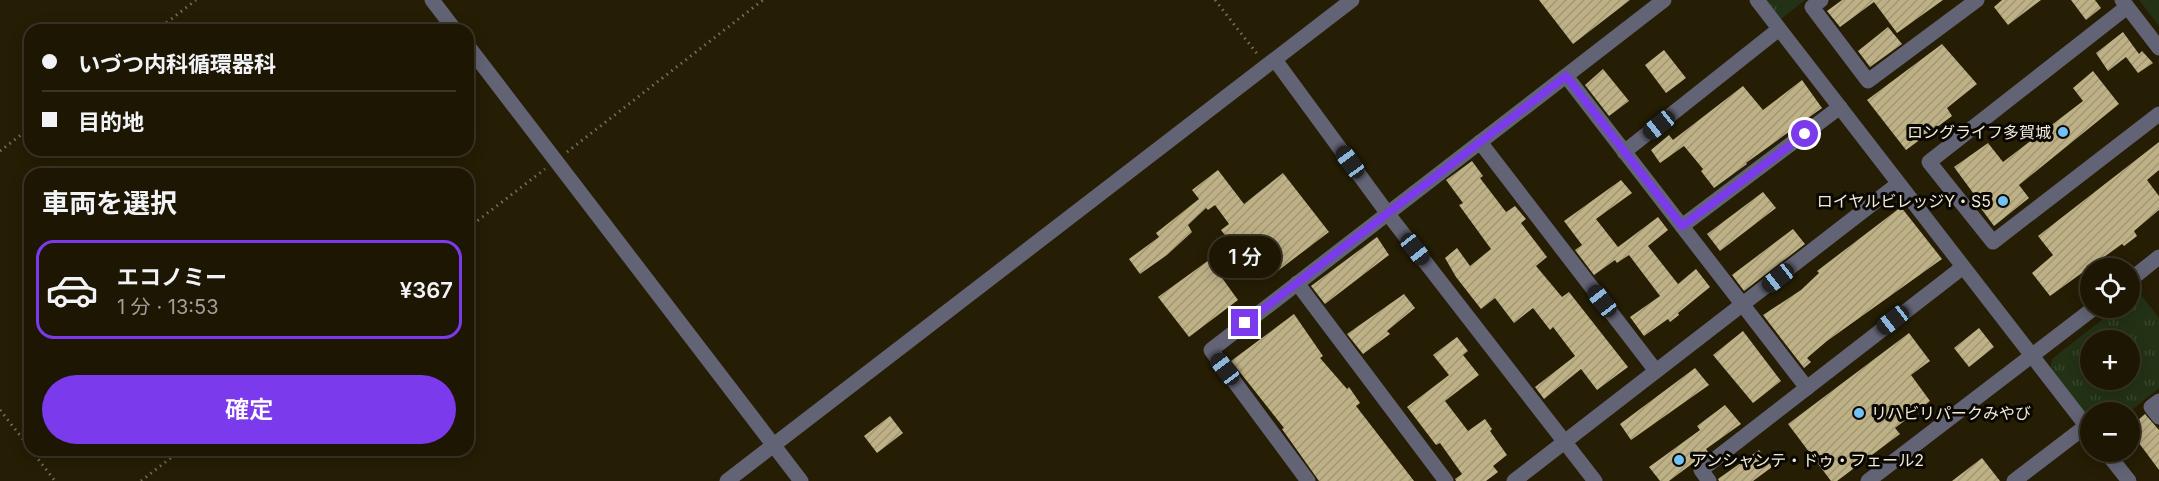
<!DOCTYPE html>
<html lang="ja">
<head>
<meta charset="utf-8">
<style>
	:root { --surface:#1c1603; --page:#292312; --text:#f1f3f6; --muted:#a09f9a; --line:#3a3525; --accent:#7c3aed }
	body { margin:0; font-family:Inter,"Noto Sans JP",sans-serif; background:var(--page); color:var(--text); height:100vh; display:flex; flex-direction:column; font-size:22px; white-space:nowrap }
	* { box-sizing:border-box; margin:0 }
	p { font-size:20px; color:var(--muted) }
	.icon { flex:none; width:33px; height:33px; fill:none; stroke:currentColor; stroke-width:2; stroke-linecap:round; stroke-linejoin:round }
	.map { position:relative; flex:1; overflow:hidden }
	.drawer { position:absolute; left:24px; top:168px; width:450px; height:288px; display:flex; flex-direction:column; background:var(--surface); border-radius:18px; box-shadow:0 3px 15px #0003,0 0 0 2px var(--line) }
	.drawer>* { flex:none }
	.guide { position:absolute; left:24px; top:24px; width:450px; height:132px; border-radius:18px; box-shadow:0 3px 15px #0003,0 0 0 2px var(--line); display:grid; align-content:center; height:132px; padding:0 18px; background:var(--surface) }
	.fabs { position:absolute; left:2080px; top:258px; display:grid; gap:12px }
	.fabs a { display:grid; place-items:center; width:60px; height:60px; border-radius:50%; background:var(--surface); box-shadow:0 3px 15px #0003,0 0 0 2px var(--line); font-size:30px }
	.end { position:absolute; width:27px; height:27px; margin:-14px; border:8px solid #7c3aed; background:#fff; box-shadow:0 0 0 3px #fff }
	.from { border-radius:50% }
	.bubble { position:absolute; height:42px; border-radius:21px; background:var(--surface); box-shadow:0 3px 15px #0003,0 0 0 2px var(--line); font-size:20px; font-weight:600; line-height:42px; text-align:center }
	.car { position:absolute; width:18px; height:36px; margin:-18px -9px; border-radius:8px; box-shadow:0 0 4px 2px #0007; background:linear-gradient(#222 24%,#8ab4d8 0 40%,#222 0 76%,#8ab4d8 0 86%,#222 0) }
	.guide b { display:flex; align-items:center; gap:21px; height:57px; font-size:22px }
	.guide b+b { border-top:2px solid var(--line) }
	.guide i { width:15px; height:15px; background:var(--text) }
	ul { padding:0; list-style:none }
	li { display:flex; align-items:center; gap:18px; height:99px; margin:0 12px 9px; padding:0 6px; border:3px solid transparent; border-radius:18px }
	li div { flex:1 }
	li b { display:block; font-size:22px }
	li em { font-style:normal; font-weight:600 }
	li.current { border-color:var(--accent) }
	li>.icon { width:54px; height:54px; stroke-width:1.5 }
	h2 { padding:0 18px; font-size:27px; line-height:72px }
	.primary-button { display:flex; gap:12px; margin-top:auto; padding:12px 18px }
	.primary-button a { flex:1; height:69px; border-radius:36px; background:var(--accent); color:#fff; font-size:24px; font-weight:600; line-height:69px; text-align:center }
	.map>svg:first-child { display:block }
	.park { fill:url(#park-tufts); fill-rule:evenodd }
	.pitch { fill:#233215 }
	.building { fill:url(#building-hatch) }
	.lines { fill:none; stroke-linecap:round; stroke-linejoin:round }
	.path { stroke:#76705b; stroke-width:3; stroke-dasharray:1.5 4.5; stroke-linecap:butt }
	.minor { stroke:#626374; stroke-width:15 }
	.tertiary { stroke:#626374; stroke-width:15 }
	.route { stroke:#7c3aed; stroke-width:8 }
	.poi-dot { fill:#71c1f4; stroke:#0b0802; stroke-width:2 }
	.labels { text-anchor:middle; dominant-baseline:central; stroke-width:6; stroke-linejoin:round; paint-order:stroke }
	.poi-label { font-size:16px; fill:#f0ebdc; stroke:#0b0802; text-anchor:end }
</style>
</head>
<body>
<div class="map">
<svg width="2159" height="481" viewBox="0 0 2159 481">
	<defs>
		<pattern id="park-tufts" width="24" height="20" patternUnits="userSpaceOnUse" patternTransform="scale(1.5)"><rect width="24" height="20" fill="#233215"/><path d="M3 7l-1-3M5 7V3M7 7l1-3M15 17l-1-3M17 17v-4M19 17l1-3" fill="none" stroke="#38462b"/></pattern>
		<pattern id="building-hatch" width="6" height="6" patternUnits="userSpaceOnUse" patternTransform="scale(1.5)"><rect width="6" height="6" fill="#bfb186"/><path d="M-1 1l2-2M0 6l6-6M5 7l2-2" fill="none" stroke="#a19675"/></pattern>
	</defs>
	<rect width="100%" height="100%" fill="#251d04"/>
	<g class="park">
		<polygon points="1766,0 1805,0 1781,19"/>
		<path d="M 2138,291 L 2159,318 L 2159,388 L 2129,412 L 2091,412 L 2091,423 L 2050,369 L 2052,359 L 2117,308 L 2130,308 L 2130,297 ZM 2091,340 L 2130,340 L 2130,380 L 2091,380 Z"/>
	</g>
	<polygon class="pitch" points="2139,0 2159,0 2159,26"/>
	<g class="building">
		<polygon points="1539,0 1630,0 1573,44"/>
		<polygon points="1842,0 1943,0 1897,33 1874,2 1840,27 1827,11"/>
		<polygon points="2002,0 2041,0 2008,25 1994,7"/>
		<polygon points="2071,0 2095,0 2101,8 2086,20"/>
		<polygon points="1888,27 1902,44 1870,67 1858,51"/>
		<polygon points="2123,32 2139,54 2142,51 2153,63 2138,73 2126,57 2108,71 2096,53"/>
		<polygon points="1942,44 1977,84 1947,108 1952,116 1906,150 1867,100"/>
		<polygon points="1664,50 1686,78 1666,93 1645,65"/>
		<polygon points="1603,69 1629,101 1609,116 1585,85"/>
		<polygon points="2093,71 2119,104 2019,185 2029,198 1994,226 1977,203 1979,201 1954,167 1988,143 2003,162 2083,101 2073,88"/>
		<polygon points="1802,80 1822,108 1746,163 1747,164 1714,188 1701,171 1703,169 1684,146 1660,163 1651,150 1669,135 1673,140 1743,86 1763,110"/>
		<polygon points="2159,142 2159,170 2147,180 2159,196 2159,210 2134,231 2137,236 2124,246 2122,244 2050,296 2032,273 2053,255 2038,236"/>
		<polygon points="1472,161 1483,176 1480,178 1506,212 1515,206 1526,219 1521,223 1547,257 1536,266 1562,297 1569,292 1628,367 1597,390 1581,369 1544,399 1535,387 1575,356 1553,327 1550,330 1533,308 1514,323 1495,298 1481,309 1456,277 1445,258 1457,248 1470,266 1491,249 1459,205 1463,203 1446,180"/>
		<polygon points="1218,170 1244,204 1283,173 1329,232 1271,276 1260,261 1251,269 1221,230 1229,224 1215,205 1208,210 1206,208 1188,225 1192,232 1167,255 1140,274 1129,259 1159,237 1156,233 1199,199 1192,190"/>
		<polygon points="1621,180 1632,193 1596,219 1618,247 1658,217 1668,230 1648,246 1678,284 1696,269 1710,287 1678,313 1679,315 1670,322 1668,319 1644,336 1630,317 1660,296 1629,255 1617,263 1615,260 1594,275 1575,250 1582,245 1564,221"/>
		<polygon points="1763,192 1776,208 1720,251 1707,234"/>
		<polygon points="1901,207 1942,259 1827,341 1807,358 1811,362 1804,368 1763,315 1801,290 1819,273 1817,271"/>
		<polygon points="1793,229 1805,244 1744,291 1732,275"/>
		<polygon points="1377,237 1389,255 1325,304 1311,286"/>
		<polygon points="1209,260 1238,300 1189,337 1158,297"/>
		<polygon points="1404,294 1415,308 1387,331 1390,334 1363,354 1347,334"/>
		<polygon points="1294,314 1323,356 1320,358 1347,389 1349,387 1360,403 1356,406 1414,481 1319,481 1282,429 1284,428 1231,361"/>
		<polygon points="1979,328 1994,347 1969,367 1954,348"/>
		<polygon points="1743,331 1781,381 1753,403 1713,355"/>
		<polygon points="1909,333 1930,361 1911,375 1930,401 1895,428 1900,434 1837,481 1831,481 1788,424"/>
		<polygon points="1457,337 1468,351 1463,355 1479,375 1445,401 1468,431 1485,419 1492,429 1490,431 1507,455 1493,466 1498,472 1486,481 1456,481 1455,479 1462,474 1440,443 1436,445 1407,407 1449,375 1433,355"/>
		<polygon points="1695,368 1709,385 1631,440 1620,424"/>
		<polygon points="1725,405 1741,424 1706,449 1708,452 1669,481 1660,481 1649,467 1700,430 1697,426"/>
		<polygon points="2145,414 2159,430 2159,470 2130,431 2130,427"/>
		<polygon points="890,416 903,433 877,453 864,436"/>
		<polygon points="1759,450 1772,467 1753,481 1719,481 1718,479"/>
		<polygon points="1982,458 2000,481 1952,481"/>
	</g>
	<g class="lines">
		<g class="path">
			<polyline points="1215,0 1258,55"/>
			<polyline points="157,30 196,0"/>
			<polyline points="0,151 30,128"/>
			<polyline points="567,152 763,0"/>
			<polyline points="468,228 545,169"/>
			<polyline points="0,410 30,448"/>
			<polyline points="31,450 55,481"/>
			<polyline points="141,481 181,450"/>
		</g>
		<g class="minor">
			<polyline points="1757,0 2091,432"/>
			<polyline points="1821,0 1812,7 1868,81 1977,0"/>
			<polyline points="2122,0 2159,48"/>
			<polyline points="2127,7 1929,162 1993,242 2159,114"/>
			<polyline points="1566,76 1807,388"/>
			<polyline points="1480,142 1656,371"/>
			<polyline points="1624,152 1779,29"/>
			<polyline points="1682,226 1840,107"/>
			<polyline points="1297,283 1446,481"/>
			<polyline points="2159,401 2151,407 2159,417"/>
			<polyline points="2106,452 2129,481"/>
			<polyline points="1308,481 1211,350 1664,0"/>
			<polyline points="1514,481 1898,184"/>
			<polyline points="1709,481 1701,470 1963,267"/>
			<polyline points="2014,481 2086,426"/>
		</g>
		<g class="tertiary">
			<polyline points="432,0 455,30"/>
			<polyline points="468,46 801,481"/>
			<polyline points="1275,60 1388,214 1595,481"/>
			<polyline points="2130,280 2159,257"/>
			<polyline points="727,481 1352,0"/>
			<polyline points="1868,481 2094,308"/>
		</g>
	</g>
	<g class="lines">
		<polyline class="route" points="1245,323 1566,76 1682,226 1805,134"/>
	</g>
	<g class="poi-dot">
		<circle cx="2063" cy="132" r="6"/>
		<circle cx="2003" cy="201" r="6"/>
		<circle cx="1859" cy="413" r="6"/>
		<circle cx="1679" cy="460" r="6"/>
	</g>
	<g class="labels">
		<g class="poi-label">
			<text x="2051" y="132">ロングライフ多賀城</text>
			<text x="1991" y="201">ロイヤルビレッジY・S5</text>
			<text x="1871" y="413" text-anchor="start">リハビリパークみやび</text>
			<text x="1691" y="460" text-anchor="start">アンシャンテ・ドゥ・フェール2</text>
		</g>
	</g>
</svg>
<div class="fabs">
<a><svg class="icon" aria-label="locate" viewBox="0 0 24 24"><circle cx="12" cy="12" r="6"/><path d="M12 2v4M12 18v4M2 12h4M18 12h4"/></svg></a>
<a>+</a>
<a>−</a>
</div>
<i class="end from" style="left:1805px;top:134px"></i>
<i class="end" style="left:1245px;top:323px"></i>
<div class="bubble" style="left:1209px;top:236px;width:72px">1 分</div>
<i class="car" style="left:1659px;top:125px;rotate:231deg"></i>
<i class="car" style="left:1350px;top:162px;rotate:324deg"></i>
<i class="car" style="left:1415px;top:249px;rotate:142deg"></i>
<i class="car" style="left:1778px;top:278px;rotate:232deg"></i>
<i class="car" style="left:1602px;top:301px;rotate:322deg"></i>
<i class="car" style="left:1893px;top:320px;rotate:232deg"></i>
<i class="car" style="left:1225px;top:369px;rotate:323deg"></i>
<div class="guide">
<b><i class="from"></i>いづつ内科循環器科</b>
<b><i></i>目的地</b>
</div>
<section class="drawer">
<h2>車両を選択</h2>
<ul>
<li class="current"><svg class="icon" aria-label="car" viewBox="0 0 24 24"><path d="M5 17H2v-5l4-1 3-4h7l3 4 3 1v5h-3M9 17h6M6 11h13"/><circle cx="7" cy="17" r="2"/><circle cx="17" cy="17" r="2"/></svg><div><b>エコノミー</b><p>1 分 · 13:53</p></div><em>¥367</em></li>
</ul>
<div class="primary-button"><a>確定</a></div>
</section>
</div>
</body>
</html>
